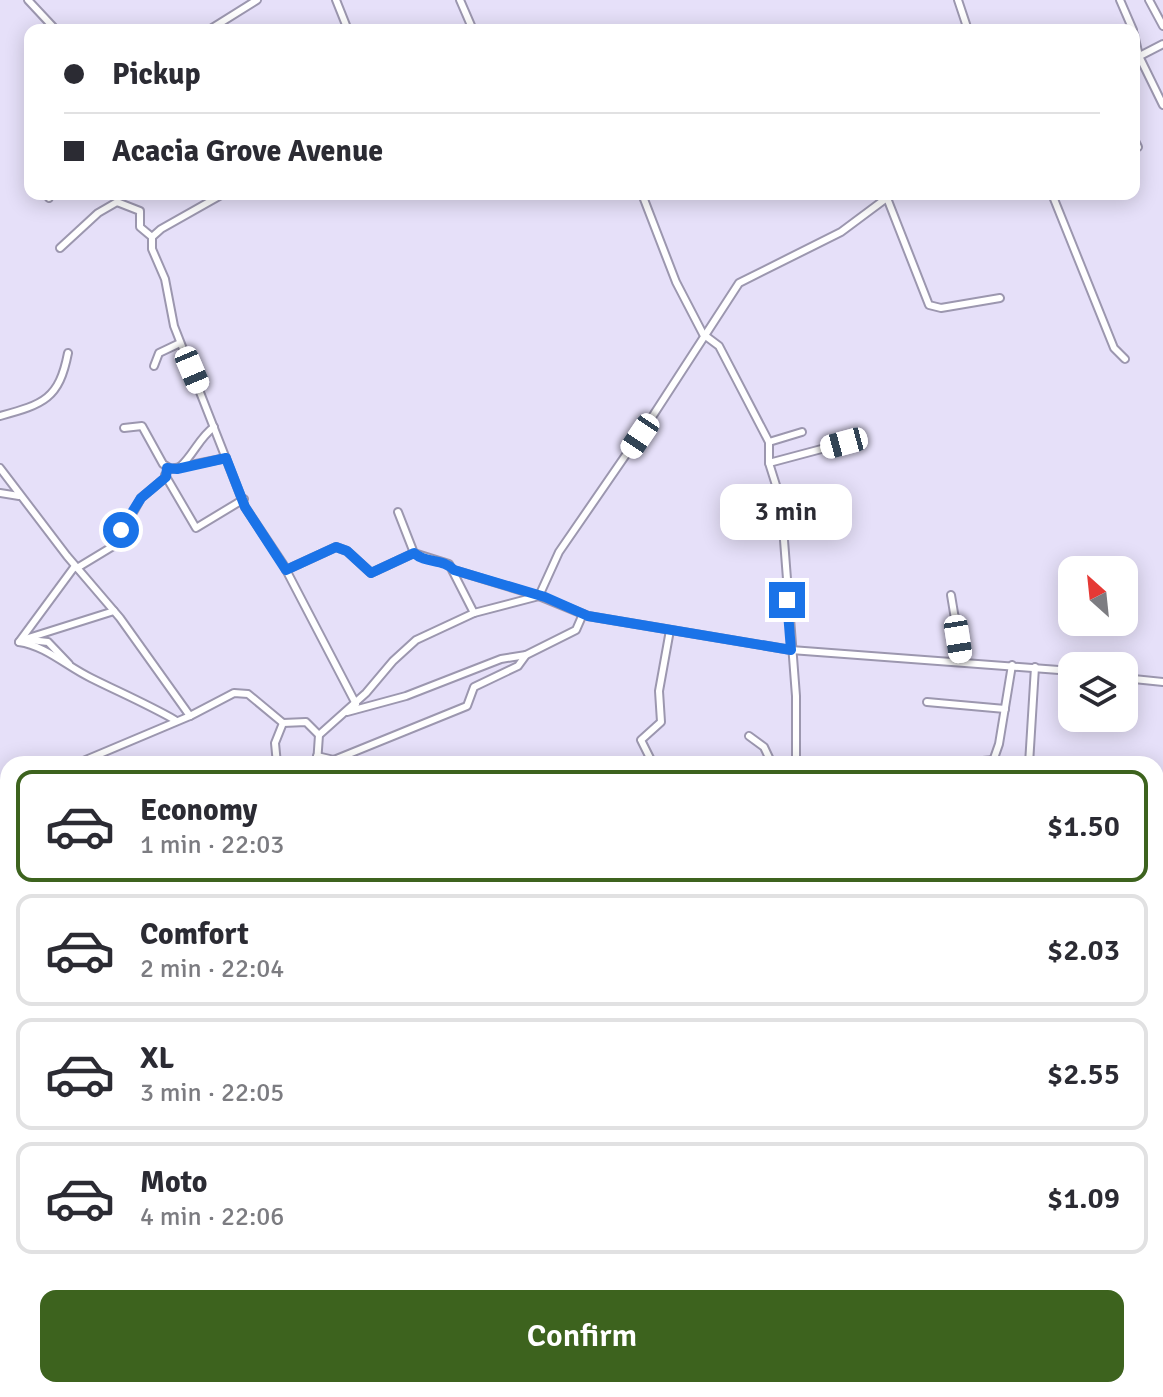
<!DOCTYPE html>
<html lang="en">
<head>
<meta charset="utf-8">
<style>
	:root { --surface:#fff; --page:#f2f2f3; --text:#2b2b33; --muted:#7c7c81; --line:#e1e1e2; --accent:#3d631e }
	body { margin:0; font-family:Signika,sans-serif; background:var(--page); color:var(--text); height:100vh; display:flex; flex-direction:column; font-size:30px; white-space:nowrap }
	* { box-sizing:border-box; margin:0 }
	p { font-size:26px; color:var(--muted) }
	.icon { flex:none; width:44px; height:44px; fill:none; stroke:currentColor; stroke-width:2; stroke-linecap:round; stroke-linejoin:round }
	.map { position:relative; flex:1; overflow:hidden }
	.side { position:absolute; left:0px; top:756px; width:1164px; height:642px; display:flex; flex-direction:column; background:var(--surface); border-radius:24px 24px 0 0; box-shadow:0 4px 20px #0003 }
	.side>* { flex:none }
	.banner { position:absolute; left:24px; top:24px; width:1116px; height:176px; border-radius:16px; box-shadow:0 4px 20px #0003; display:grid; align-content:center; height:176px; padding:0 40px; background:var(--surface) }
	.needle { width:52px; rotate:333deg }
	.buttons { position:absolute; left:1058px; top:556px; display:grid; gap:16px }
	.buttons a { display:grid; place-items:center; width:80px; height:80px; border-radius:16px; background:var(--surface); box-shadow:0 4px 20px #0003; font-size:40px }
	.end { position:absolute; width:36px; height:36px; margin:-18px; border:10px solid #1a73e8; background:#fff; box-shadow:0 0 0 4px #fff }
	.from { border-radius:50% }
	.bubble { position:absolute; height:56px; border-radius:16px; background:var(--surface); box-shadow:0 4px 20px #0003; font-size:26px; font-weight:600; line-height:56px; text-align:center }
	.car { position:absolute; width:24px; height:48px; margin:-24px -12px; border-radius:10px; box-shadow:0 0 6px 2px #0007; background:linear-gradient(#fff 24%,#345 0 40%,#fff 0 76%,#345 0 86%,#fff 0) }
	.banner b { display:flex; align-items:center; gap:28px; height:76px; font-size:30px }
	.banner b+b { border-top:2px solid var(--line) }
	.banner i { width:20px; height:20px; background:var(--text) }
	ul { padding:14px 0 0; list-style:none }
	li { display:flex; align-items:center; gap:24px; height:112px; margin:0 16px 12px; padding:0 24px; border:4px solid var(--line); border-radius:16px }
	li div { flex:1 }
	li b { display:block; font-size:30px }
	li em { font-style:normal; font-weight:600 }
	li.current { border-color:var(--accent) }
	li>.icon { width:72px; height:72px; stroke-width:1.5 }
	.button { display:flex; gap:16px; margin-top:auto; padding:16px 40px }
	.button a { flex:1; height:92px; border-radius:16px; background:var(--accent); color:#fff; font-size:32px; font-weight:600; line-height:92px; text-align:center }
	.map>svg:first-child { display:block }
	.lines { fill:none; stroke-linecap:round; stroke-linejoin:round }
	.minor-casing { stroke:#9c97af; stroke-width:10 }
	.primary-casing { stroke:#9c97af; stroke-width:13 }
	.minor { stroke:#fff; stroke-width:6 }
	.primary { stroke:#fff; stroke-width:9 }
	.route { stroke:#1a73e8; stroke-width:10 }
</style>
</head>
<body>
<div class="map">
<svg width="1163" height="1397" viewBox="0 0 1163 1397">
	<rect width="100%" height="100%" fill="#e6e0f9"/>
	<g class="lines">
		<defs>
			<g id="minor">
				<polyline points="28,0 56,30"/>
				<polyline points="336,0 348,30"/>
				<polyline points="460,0 473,30"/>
				<polyline points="958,0 968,30"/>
				<polyline points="1120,0 1133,30"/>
				<polyline points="1149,0 1163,26"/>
				<polyline points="209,30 257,0"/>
				<polyline points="1134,34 1139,56 1163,105"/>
				<polyline points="1134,59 1163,44"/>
				<polyline points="1134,139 1138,147"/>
				<polyline points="47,194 49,198"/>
				<polyline points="223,194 161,229 152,237 152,249 165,279 174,326 245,507 283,564 356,704"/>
				<polyline points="642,194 676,282 703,334 719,346 769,442 769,463 781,501 796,696 796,764"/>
				<polyline points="1052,194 1114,348 1125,359"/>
				<polyline points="887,198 929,305 941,308 1000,298"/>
				<polyline points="60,248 98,213 117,202 140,211 140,227 152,237"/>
				<polyline points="154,366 159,353 180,343"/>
				<path d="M 0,416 C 44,404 59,399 68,353"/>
				<polyline points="124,428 142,426 163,464 171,469 226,458"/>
				<polyline points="769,442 802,432"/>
				<polyline points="769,463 844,443"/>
				<path d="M 180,467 C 194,454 199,438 214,427"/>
				<polyline points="0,468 67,556 120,618 190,716"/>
				<polyline points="165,475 196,528 244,499"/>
				<polyline points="0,493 19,496"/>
				<polyline points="398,512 414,553 449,564 474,613"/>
				<polyline points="77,568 115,545 141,498 166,477"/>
				<polyline points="286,570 336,547 347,551 371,573 414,553"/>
				<polyline points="454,570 539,596 559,552 654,414 739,283 841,232 892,194"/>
				<polyline points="951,595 962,661"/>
				<polyline points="22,640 114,611"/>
				<polyline points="30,640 48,642 69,664"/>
				<path d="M 19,642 C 46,646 66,666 91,678 C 119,692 147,704 175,720"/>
				<polyline points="19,642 75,566"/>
				<polyline points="1124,678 1163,682"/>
				<polyline points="927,702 1005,709"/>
				<polyline points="347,712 406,696 501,659 526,655"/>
				<polyline points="749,736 764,747 772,764"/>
				<polyline points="317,756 334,760 467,706 474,687 518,666 526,655 576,630 583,614"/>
				<polyline points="76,764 190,716 234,693 248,694 283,723 306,722 319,735"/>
				<polyline points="277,764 275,743 283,723"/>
				<polyline points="317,764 319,735 366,693 393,661 416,640 474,613 539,596 588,616 791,650 1072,671"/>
				<polyline points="653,764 641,740 661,722 659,691 670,630"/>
				<polyline points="948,764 994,760"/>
				<polyline points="992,764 999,744 1012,665"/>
				<polyline points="1029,764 1035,667"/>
				<polyline points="0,807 8,802"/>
				<polyline points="1156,849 1163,847"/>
				<polyline points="1162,871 1163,873"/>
				<polyline points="0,935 8,931"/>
				<polyline points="1156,953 1163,951"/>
				<polyline points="0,972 8,973"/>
				<polyline points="1156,1332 1163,1323"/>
				<polyline points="141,1390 142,1397"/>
				<polyline points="441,1390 443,1397"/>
				<polyline points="1063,1390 1068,1397"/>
				<polyline points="302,1397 309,1390"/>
			</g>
			<g id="primary">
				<polyline points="0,1072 8,1101"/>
				<polyline points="146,1390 153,1397"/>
			</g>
		</defs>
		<use href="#minor" class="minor-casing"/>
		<use href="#primary" class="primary-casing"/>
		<use href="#minor" class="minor"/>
		<use href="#primary" class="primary"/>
	</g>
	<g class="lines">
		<path class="route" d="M 121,530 L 141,498 L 166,477 L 167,468 L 177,469 L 226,458 L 245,507 L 286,570 L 336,547 L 347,551 L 371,573 L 414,553 C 426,564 443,558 454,570 L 545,597 L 588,616 L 791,650 L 787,600"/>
	</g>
</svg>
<div class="buttons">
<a><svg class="needle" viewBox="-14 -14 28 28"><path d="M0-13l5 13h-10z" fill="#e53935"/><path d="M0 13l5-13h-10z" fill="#7c7c81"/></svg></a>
<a><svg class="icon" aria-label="layers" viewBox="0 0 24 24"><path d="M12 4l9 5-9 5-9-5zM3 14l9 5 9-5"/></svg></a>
</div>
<i class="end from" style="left:121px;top:530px"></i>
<i class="end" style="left:787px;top:600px"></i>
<div class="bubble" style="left:720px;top:484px;width:132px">3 min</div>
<i class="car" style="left:192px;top:370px;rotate:157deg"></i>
<i class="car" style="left:640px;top:436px;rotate:214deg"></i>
<i class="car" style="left:844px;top:443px;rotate:255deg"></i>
<i class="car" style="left:958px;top:639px;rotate:171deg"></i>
<div class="banner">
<b><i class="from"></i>Pickup</b>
<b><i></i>Acacia Grove Avenue</b>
</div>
<section class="side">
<ul>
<li class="current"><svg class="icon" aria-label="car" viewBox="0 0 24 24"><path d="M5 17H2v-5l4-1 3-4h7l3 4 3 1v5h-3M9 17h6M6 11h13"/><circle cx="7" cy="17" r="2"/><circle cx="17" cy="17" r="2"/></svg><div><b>Economy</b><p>1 min · 22:03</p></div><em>$1.50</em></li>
<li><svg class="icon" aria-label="car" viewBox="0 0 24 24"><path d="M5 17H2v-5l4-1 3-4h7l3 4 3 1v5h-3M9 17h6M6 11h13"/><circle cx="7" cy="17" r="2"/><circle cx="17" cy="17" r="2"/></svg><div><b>Comfort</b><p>2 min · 22:04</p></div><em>$2.03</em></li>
<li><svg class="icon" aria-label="car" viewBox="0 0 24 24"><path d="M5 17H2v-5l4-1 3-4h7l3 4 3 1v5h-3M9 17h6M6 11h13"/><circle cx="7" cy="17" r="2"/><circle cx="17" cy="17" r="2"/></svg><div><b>XL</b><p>3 min · 22:05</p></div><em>$2.55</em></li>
<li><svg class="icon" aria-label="car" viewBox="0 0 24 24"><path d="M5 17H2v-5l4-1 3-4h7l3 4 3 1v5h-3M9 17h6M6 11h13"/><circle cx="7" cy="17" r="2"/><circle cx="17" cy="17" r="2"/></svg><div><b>Moto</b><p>4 min · 22:06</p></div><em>$1.09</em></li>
</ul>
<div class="button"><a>Confirm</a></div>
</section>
</div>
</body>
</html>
